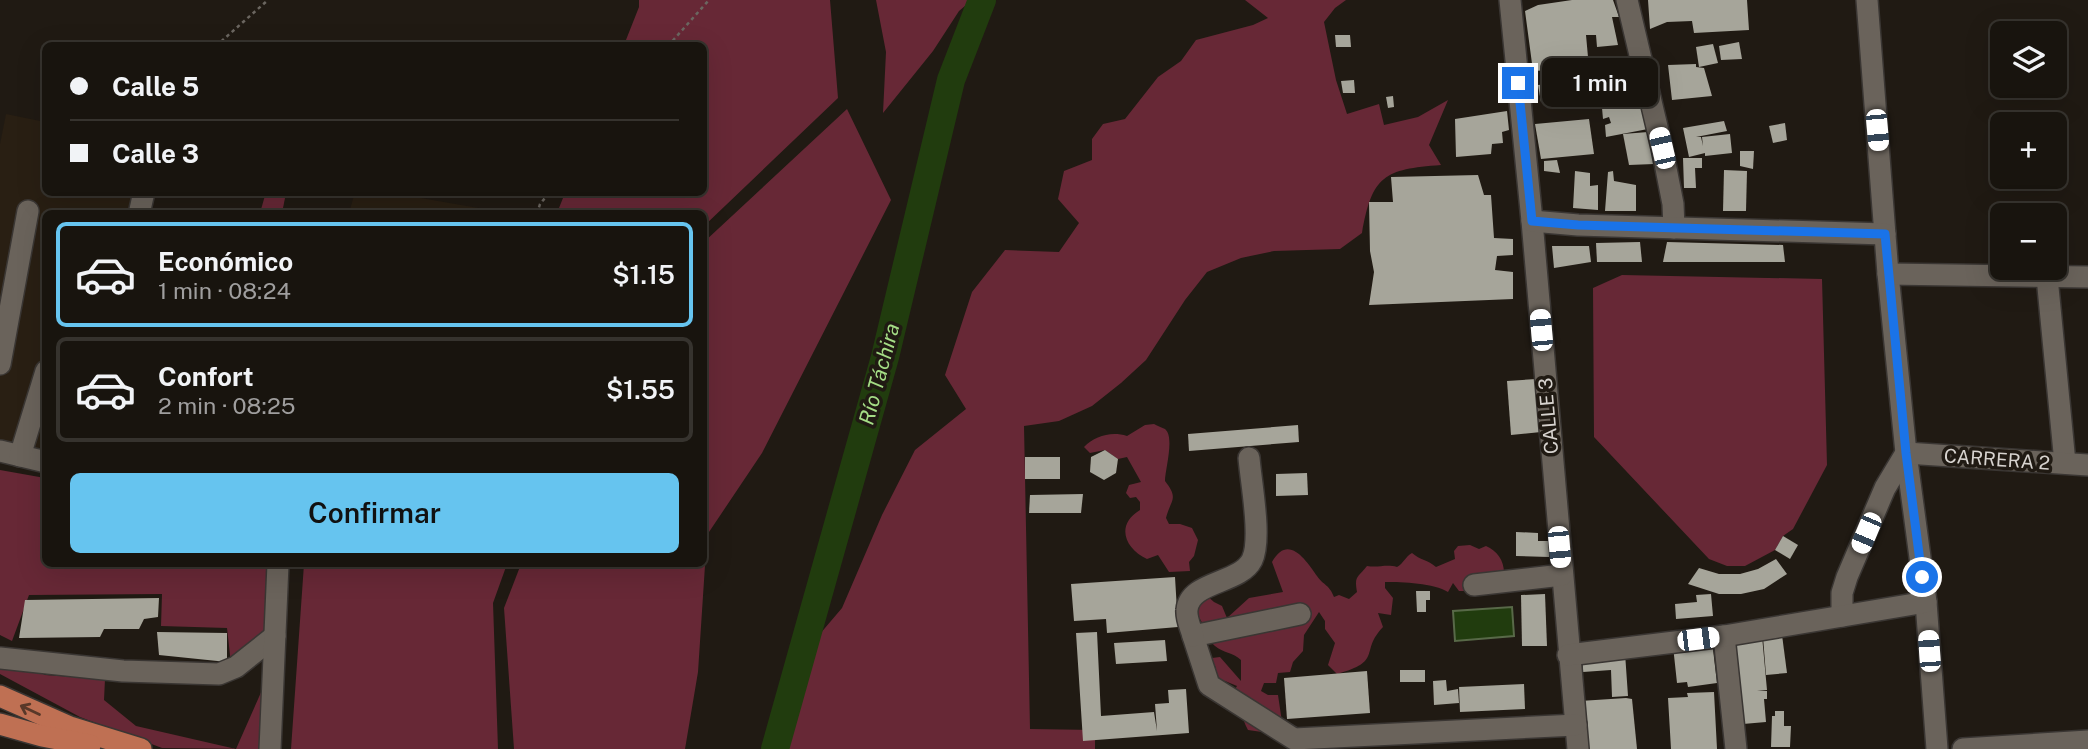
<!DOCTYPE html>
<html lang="es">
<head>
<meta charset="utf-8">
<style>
	:root { --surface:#18140e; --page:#25211c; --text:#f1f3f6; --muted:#9f9e9e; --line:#36332e; --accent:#66c4ef }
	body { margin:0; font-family:"Public Sans",sans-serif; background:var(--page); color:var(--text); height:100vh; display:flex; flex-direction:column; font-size:26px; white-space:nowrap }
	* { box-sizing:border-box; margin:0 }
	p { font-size:23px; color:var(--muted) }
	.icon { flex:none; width:38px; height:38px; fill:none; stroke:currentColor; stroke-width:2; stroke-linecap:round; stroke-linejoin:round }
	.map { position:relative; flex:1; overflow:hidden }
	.details { position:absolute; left:42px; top:210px; width:665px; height:357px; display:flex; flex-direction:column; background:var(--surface); border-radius:10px; box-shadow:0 7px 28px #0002,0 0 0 2px var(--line) }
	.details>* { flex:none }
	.banner { position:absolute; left:42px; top:42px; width:665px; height:154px; border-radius:10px; box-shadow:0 7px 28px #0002,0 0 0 2px var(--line); display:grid; align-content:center; height:154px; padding:0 28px; background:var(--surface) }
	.controls { position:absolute; left:1990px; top:21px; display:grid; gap:14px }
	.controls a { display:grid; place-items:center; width:77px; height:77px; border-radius:10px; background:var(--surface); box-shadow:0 7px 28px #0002,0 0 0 2px var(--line); font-size:35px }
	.end { position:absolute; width:32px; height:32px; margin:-16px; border:9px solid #1a73e8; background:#fff; box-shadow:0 0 0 4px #fff }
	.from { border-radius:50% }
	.bubble { position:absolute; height:49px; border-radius:10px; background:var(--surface); box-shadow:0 7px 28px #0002,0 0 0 2px var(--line); font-size:23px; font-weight:600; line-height:49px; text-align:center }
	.car { position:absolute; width:21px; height:42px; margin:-21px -10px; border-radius:9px; box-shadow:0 0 5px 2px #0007; background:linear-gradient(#fff 24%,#345 0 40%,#fff 0 76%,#345 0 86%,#fff 0) }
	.banner b { display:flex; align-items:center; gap:24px; height:66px; font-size:26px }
	.banner b+b { border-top:2px solid var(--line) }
	.banner i { width:18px; height:18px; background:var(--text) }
	ul { padding:12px 0 0; list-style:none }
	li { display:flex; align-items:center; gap:21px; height:105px; margin:0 14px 10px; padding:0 14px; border:4px solid var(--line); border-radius:10px }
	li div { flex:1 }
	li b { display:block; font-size:26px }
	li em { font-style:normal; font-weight:600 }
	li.selected { border-color:var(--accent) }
	li>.icon { width:63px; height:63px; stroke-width:1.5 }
	.button { display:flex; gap:14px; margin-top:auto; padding:14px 28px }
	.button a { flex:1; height:80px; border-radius:10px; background:var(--accent); color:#111; font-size:28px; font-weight:600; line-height:80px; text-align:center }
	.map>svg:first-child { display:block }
	.built { fill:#291f13 }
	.green { fill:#672836 }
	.water { fill:#213c0e; stroke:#586948; stroke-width:2 }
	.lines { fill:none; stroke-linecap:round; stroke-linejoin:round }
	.river { stroke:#213c0e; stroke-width:28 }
	.building { fill:#a6a59a }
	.minor-casing { stroke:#3a3633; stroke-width:24 }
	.highway-casing { stroke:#3a3633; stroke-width:24 }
	.path { stroke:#6b6660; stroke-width:2.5; stroke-dasharray:3.5 3.5; stroke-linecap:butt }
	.minor { stroke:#6a635b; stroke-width:21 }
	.highway { stroke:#bf7053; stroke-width:21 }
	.oneway { stroke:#583829 }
	.route { stroke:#1a73e8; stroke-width:9 }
	.labels { text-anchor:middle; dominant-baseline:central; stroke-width:7; stroke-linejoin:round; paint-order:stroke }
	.street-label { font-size:19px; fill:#d7d3cf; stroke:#201a13 }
	.water-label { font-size:21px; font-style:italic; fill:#a4dc85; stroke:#201a13 }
</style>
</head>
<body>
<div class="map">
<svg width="2088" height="749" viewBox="0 0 2088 749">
	<rect width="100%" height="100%" fill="#201a13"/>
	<g class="built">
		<polygon points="6,114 45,122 46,192 132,193 127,213 46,214 45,452 0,441 0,144"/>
		<polygon points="355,192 392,193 507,213 349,213"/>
	</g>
	<g class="green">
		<polygon points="639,0 830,0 838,98 704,226 704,214 557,213 565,193 704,192 704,46 624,45 639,7"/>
		<polygon points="876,0 972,0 959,11 933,51 883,113 886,52"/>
		<path d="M 1245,0 L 1346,0 L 1335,8 L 1324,22 L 1336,80 L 1347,114 L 1379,104 L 1384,125 L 1418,117 L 1448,100 L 1429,145 L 1441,165 C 1384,169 1372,176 1362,233 L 1340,249 L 1274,251 L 1241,258 L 1207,272 L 1185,300 L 1146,360 L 1121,383 L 1092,406 L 1059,421 L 1024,426 L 1030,729 L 1095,730 L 1095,749 L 788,749 L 781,708 L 791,668 L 842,608 L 882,515 L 915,450 L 966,409 L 945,375 L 972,292 L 1005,250 L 1059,252 L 1079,223 L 1058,199 L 1064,171 L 1092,160 L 1092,139 L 1103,124 L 1125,119 L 1158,77 L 1181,61 L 1196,40 L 1253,25 L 1268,18 Z"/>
		<polygon points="847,109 891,200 762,453 707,535 698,672 685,749 514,749 504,608 521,564 704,564 704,242"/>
		<polygon points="266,192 286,193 282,213 260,213"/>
		<polygon points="1622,275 1822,279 1827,465 1793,529 1783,536 1775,550 1745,566 1727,566 1709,559 1594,437 1593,288"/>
		<path d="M 1154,424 C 1157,426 1161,427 1165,429 C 1175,437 1165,470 1165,481 C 1179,499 1171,499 1166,518 L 1169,524 L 1180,524 L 1192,528 L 1198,540 L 1194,556 L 1189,562 L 1190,571 L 1169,572 L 1158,555 L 1147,559 C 1125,549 1115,525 1140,510 L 1140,502 L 1136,497 L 1130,498 L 1126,493 L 1129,485 L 1141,482 L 1127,457 L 1118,459 L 1105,450 L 1090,453 L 1084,447 C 1095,436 1111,431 1127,436 L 1145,425 Z"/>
		<polygon points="0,470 45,478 46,564 271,564 269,630 231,664 227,628 161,626 162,594 29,595 12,641 0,635"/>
		<path d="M 1470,545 L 1479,549 L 1486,546 C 1497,551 1504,560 1504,573 L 1468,591 L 1459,591 L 1453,583 L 1448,592 C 1434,583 1403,582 1385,582 L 1385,588 L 1393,598 L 1391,615 L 1378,613 L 1383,627 C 1359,652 1384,661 1337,674 L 1328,665 L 1335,643 L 1325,629 L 1325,621 L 1319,612 L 1304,635 L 1303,651 L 1293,662 L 1290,672 L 1278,673 L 1276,683 L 1264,683 L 1261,691 L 1268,695 L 1278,695 L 1282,722 L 1262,732 L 1248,730 C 1241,717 1239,704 1234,691 L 1237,686 L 1225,681 L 1214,680 L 1216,667 L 1208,663 L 1212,658 L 1220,657 L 1241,681 L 1241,660 C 1233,652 1223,653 1215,646 C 1207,640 1205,627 1200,619 L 1194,616 L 1191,599 L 1206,595 L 1214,602 L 1222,606 L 1227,618 L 1249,598 L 1283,592 L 1272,562 C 1288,533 1306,560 1317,576 C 1324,586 1329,584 1334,597 L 1339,595 L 1349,599 L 1357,592 C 1354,575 1358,578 1367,566 C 1378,568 1386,564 1397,567 C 1404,563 1405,557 1412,553 C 1420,560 1428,560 1436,567 L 1455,559 L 1454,551 L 1458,546 Z"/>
		<polygon points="304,564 507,564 493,603 498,749 291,749"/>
		<polygon points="0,665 30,667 45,675 105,679 104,700 136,726 236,749 266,681 265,749 162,748 80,717 0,674"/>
	</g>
	<polygon class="water" points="1512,607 1514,636 1455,641 1453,611"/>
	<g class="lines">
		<polyline class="river" points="775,749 885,357 951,80 982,0"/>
	</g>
	<g class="building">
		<polygon points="1572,0 1613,0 1619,17 1612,17 1618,45 1597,47 1596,35 1586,35 1589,68 1533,71 1525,11 1538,5"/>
		<polygon points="1648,0 1747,0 1749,30 1694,33 1692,21 1667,22 1650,29"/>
		<polygon points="1335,35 1350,35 1351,47 1336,47"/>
		<polygon points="1739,42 1742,59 1721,60 1719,46"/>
		<polygon points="1713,44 1718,63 1699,67 1696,47"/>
		<polygon points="1696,64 1696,67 1704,68 1712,96 1672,100 1668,65"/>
		<polygon points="1633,72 1637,100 1582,108 1580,80"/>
		<polygon points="1354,80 1355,93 1343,93 1341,81"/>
		<polygon points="1567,82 1570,98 1541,102 1538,85"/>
		<polygon points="1393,96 1394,107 1388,108 1386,97"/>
		<polygon points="1643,101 1648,129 1606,137 1605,125 1611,123 1609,117 1603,119 1602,108"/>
		<polygon points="1507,111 1509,130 1502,132 1503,143 1492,144 1491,154 1456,157 1455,119"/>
		<polygon points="1589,119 1594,154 1541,159 1535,124"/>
		<polygon points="1724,121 1727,131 1696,137 1701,137 1703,146 1702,137 1730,134 1732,153 1705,156 1705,153 1689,157 1683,128"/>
		<polygon points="1785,123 1787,140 1773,143 1769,126"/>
		<polygon points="1648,132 1654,164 1629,165 1623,134"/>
		<polygon points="1740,151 1754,151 1753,169 1740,166"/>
		<polygon points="1683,158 1702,158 1702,168 1695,168 1696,188 1684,188"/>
		<polygon points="1557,160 1560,173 1544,171 1544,161"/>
		<polygon points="1724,170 1747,171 1746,211 1723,211"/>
		<polygon points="1575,171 1590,173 1590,186 1598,185 1598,210 1573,208"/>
		<polygon points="1613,171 1614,181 1636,185 1636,211 1605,211 1608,172"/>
		<polygon points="1478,175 1484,195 1491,195 1494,238 1513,239 1513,255 1497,256 1495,270 1513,272 1513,299 1369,305 1374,272 1370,251 1369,202 1393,202 1391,177"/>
		<polygon points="1640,242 1642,262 1597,262 1596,243"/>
		<polygon points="1667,242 1783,245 1785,262 1663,262"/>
		<polygon points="1552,246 1589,246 1591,262 1554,268"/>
		<polygon points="1536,379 1541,432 1511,435 1507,381"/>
		<polygon points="1298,425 1299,442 1189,451 1188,434"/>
		<polygon points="1105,450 1118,459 1116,473 1104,480 1090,472 1091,457"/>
		<rect x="1025" y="457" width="35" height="22"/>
		<polygon points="1307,473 1308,495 1276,496 1276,474"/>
		<polygon points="1083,494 1081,513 1029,513 1030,495"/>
		<polygon points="1516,532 1538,533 1538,541 1550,541 1549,557 1516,556"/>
		<polygon points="1783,536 1798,545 1790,559 1775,550"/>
		<polygon points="1776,559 1787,574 1764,589 1741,594 1719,594 1688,584 1699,568 1719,574 1740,574 1758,569"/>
		<polygon points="1175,577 1178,627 1107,633 1106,619 1074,621 1071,584"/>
		<polygon points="1416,591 1430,591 1430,600 1426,600 1426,612 1417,612"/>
		<polygon points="1545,594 1547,646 1522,646 1521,595"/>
		<polygon points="1711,594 1713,616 1676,619 1675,604 1697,602 1696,595"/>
		<polygon points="159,598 158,617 144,619 139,629 104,629 100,637 19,638 25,600"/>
		<polygon points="157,632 227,633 227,662 159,655"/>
		<polygon points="1097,632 1101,716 1154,712 1157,731 1155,704 1169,703 1168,690 1186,689 1189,733 1083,741 1076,633"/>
		<polygon points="1782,635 1787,673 1766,675 1763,637"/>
		<polygon points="1762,636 1767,690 1757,691 1767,691 1767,699 1764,699 1766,722 1743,724 1732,647 1740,638"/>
		<polygon points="1165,640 1167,661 1116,664 1114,643"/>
		<polygon points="1712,641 1717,683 1688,687 1687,682 1677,683 1673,646"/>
		<polygon points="1625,653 1628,696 1612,697 1611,670 1583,672 1582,658"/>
		<rect x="1400" y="670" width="25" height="12"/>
		<polygon points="1367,671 1370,713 1287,719 1284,678"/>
		<polygon points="1446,680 1447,691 1458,689 1459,703 1434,705 1433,681"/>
		<polygon points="1524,684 1525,709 1460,712 1459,687"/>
		<polygon points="1714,692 1717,749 1671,749 1668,698 1688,697 1687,693"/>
		<polygon points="1626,698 1632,699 1637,749 1585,749 1580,701"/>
		<polygon points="1775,711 1784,711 1784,726 1791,726 1790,747 1771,747 1772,716 1775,716"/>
	</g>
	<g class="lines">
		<defs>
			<g id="minor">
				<polyline points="1510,0 1532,221 1578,749"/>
				<polyline points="1627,0 1662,148 1673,204 1674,228"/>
				<polyline points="1867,0 1888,274 1906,453 1926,602 1937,749"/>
				<polyline points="139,214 144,192"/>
				<polyline points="1532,221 1578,225 1885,234"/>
				<polyline points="1888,274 2088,277"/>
				<polyline points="2047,277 2065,463"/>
				<polyline points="0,364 28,211"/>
				<polyline points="0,451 46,462"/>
				<polyline points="20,456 46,371"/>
				<polyline points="1474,585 1562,575"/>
				<polyline points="1300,614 1193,636 1209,685 1294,739 1576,725"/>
				<polyline points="1842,616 1842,593 1847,577 1885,488 1906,453 2088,465"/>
				<path d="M 1193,636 C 1191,628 1186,619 1187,610 C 1189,581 1240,584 1252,560 C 1262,539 1251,483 1249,458"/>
				<polyline points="1724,636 1736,749"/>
				<polyline points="1568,655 1724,636 1926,602"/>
				<polyline points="0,658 123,671 219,674 236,667 275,636"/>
				<polyline points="270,749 278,564"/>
				<polyline points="1963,749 2088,741"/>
			</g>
			<g id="highway">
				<polyline points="0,696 70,727 141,749"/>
				<polyline points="0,724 42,736 90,745"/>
			</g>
		</defs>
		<use href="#minor" class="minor-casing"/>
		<use href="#highway" class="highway-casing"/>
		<g class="path">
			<polyline points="216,46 268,0"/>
			<polyline points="668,46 709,0"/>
			<polyline points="537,214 540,204 550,192"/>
		</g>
		<use href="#minor" class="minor"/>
		<use href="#highway" class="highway"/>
	</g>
	<defs><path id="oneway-shaft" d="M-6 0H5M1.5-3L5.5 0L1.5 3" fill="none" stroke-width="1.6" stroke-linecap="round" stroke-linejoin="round" transform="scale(1.75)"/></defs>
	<use class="oneway" href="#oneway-shaft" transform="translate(30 710) rotate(-155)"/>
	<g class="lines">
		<polyline class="route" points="1518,83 1532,221 1578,225 1885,234 1906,453 1922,577"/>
	</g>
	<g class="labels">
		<g class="street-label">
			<text transform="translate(1548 416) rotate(-95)">CALLE 3</text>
			<text transform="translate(1997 459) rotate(4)">CARRERA 2</text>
		</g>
		<g class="water-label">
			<text transform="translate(879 374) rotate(-75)">Río Táchira</text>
		</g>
	</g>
</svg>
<div class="controls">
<a><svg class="icon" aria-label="layers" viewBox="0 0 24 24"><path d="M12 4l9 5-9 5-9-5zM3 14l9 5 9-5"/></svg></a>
<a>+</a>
<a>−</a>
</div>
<i class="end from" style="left:1922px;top:577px"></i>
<i class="end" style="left:1518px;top:83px"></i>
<div class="bubble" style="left:1542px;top:58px;width:116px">1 min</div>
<i class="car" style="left:1877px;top:130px;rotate:175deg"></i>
<i class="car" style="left:1662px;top:148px;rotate:347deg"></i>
<i class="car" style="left:1541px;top:330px;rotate:355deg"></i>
<i class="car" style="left:1866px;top:533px;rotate:203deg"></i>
<i class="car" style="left:1559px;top:547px;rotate:175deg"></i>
<i class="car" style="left:1698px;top:639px;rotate:83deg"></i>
<i class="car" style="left:1929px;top:651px;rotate:356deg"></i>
<div class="banner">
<b><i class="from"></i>Calle 5</b>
<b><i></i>Calle 3</b>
</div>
<section class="details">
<ul>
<li class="selected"><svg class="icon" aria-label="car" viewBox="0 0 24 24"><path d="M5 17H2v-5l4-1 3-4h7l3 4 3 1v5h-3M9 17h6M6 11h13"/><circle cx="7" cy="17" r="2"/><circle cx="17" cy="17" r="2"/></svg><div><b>Económico</b><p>1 min · 08:24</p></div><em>$1.15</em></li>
<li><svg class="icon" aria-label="car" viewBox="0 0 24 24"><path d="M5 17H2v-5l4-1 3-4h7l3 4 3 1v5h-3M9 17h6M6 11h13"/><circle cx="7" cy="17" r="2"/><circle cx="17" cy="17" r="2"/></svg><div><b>Confort</b><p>2 min · 08:25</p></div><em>$1.55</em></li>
</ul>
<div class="button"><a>Confirmar</a></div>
</section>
</div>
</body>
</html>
